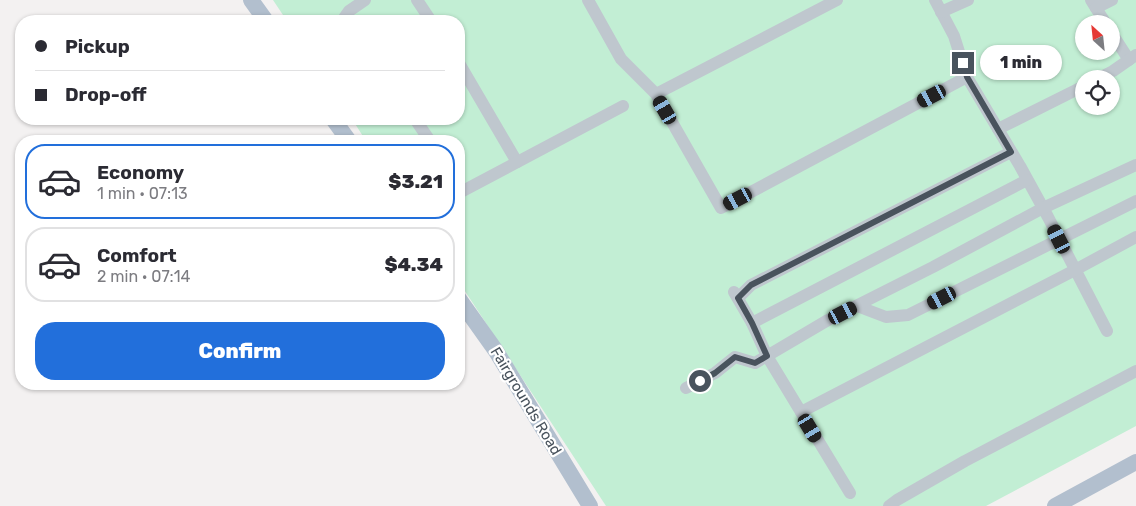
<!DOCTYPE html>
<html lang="en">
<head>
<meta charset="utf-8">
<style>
	:root { --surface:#fff; --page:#f7f7f7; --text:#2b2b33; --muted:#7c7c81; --line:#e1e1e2; --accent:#226fdb }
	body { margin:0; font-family:Rubik,sans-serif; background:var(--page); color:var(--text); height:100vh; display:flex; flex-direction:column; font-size:19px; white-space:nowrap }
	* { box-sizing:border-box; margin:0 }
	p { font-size:16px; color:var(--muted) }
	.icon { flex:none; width:28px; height:28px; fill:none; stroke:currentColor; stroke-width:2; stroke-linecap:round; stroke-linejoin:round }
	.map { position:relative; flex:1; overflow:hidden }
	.side { position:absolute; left:15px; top:135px; width:450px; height:255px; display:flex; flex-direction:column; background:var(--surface); border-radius:20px; box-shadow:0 1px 4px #0004 }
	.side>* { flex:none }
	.hud { position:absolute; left:15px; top:15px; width:450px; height:110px; border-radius:20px; box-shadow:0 1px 4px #0004; display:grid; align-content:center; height:110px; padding:0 20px; background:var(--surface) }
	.needle { width:32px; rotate:333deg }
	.controls { position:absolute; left:1075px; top:15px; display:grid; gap:10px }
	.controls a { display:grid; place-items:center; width:45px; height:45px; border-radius:50%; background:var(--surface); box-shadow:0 1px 4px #0004; font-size:25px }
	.end { position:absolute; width:22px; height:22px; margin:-11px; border:6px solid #49535d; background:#fff; box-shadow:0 0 0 2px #fff }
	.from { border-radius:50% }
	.bubble { position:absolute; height:35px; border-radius:18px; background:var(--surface); box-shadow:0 1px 4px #0004; font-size:16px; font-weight:800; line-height:35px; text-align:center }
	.car { position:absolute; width:15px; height:30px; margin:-15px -8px; border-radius:6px; box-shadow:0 0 4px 1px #0007; background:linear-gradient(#222 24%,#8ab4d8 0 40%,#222 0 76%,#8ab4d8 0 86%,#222 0) }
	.hud b { display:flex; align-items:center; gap:18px; height:48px; font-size:19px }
	.hud b+b { border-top:1px solid var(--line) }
	.hud i { width:12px; height:12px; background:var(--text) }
	ul { padding:9px 0 0; list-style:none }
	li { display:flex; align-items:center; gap:15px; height:75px; margin:0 10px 8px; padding:0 10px; border:2px solid var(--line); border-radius:20px }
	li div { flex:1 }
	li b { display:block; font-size:19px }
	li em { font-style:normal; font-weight:800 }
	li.on { border-color:var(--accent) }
	li>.icon { width:45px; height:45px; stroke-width:1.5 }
	.cta { display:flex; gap:10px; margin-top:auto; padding:10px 20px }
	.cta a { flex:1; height:58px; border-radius:20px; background:var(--accent); color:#fff; font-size:20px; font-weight:800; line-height:58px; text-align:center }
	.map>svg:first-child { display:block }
	.green { fill:#c2eed4; fill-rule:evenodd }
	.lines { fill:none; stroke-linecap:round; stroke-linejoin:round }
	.minor { stroke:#bfc7ce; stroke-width:12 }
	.major { stroke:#b2bfce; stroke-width:16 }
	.route { stroke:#49535d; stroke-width:6 }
	.labels { text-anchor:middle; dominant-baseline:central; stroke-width:4.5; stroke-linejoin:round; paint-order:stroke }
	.street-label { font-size:15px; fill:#49535d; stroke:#fff }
</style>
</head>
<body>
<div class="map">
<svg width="1136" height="506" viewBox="0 0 1136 506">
	<rect width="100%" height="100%" fill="#f3f1f1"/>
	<path class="green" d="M 273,0 L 1136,0 L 1136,426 L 986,506 L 606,506 L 459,282 L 459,141 L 366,141 L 352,119 L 459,119 L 459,21 L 287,21 ZM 1084,24 L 1111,24 L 1111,51 L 1084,51 ZM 1084,79 L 1111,79 L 1111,106 L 1084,106 Z"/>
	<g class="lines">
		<g class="minor">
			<polyline points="417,0 431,21"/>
			<polyline points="588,0 621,59 656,94 721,208 967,77"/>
			<polyline points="935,0 954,36 967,77 1020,166 1048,217 1107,331"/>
			<polyline points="1091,0 1106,24"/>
			<polyline points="1096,8 1112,0"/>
			<polyline points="941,12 968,0"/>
			<polyline points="342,21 349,11 365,0"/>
			<polyline points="1111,32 1129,60"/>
			<polyline points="459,63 517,162"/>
			<polyline points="1097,79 1113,71 1136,55"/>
			<polyline points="656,94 837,0"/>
			<polyline points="415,119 430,141"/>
			<polyline points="998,129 1084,86"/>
			<polyline points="459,193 623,106"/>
			<polyline points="734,292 752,323 767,356 850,493"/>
			<polyline points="738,298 751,285 1011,152"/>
			<polyline points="857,306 886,317 908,315 1136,201"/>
			<polyline points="752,323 1027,180"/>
			<polyline points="686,388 715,373 735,357 755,363 828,320 933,267 1043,208 1136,165"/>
			<polyline points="801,412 1075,270 1136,237"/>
			<polyline points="889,506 897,500 965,461 1136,371"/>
		</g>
		<g class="major">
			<polyline points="251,0 266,21"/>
			<polyline points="333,119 349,141"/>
			<polyline points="459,299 496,351 590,506"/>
			<polyline points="1055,506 1136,462"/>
		</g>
	</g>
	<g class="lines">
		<polyline class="route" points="700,381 715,373 735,357 755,363 767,356 752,323 738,298 751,285 1011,152 967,77 963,63"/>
	</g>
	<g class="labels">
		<g class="street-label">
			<text transform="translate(526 401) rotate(59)">Fairgrounds Road</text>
		</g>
	</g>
</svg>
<div class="controls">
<a><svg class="needle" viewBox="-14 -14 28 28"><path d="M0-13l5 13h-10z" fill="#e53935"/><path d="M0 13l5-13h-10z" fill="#7c7c81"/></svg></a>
<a><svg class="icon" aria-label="locate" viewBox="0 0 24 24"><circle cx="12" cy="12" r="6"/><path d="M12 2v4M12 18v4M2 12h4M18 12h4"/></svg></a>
</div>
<i class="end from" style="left:700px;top:381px"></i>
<i class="end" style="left:963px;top:63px"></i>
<div class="bubble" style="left:980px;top:45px;width:82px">1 min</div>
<i class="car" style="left:932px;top:96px;rotate:242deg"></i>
<i class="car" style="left:665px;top:110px;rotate:330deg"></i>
<i class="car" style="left:738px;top:199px;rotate:242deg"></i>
<i class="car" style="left:1059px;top:239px;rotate:333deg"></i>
<i class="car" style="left:942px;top:298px;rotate:243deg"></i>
<i class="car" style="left:843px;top:313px;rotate:63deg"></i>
<i class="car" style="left:810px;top:428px;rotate:149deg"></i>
<div class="hud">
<b><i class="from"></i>Pickup</b>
<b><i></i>Drop-off</b>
</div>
<section class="side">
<ul>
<li class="on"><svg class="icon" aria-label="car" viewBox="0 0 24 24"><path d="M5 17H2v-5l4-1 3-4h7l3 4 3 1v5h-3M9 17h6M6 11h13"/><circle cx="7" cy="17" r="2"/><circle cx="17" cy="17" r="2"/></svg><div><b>Economy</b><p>1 min · 07:13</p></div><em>$3.21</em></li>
<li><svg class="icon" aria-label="car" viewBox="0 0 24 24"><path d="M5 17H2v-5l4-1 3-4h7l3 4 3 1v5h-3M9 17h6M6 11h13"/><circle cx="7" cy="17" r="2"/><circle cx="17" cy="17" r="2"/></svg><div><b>Comfort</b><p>2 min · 07:14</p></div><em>$4.34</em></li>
</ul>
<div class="cta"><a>Confirm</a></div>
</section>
</div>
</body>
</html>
